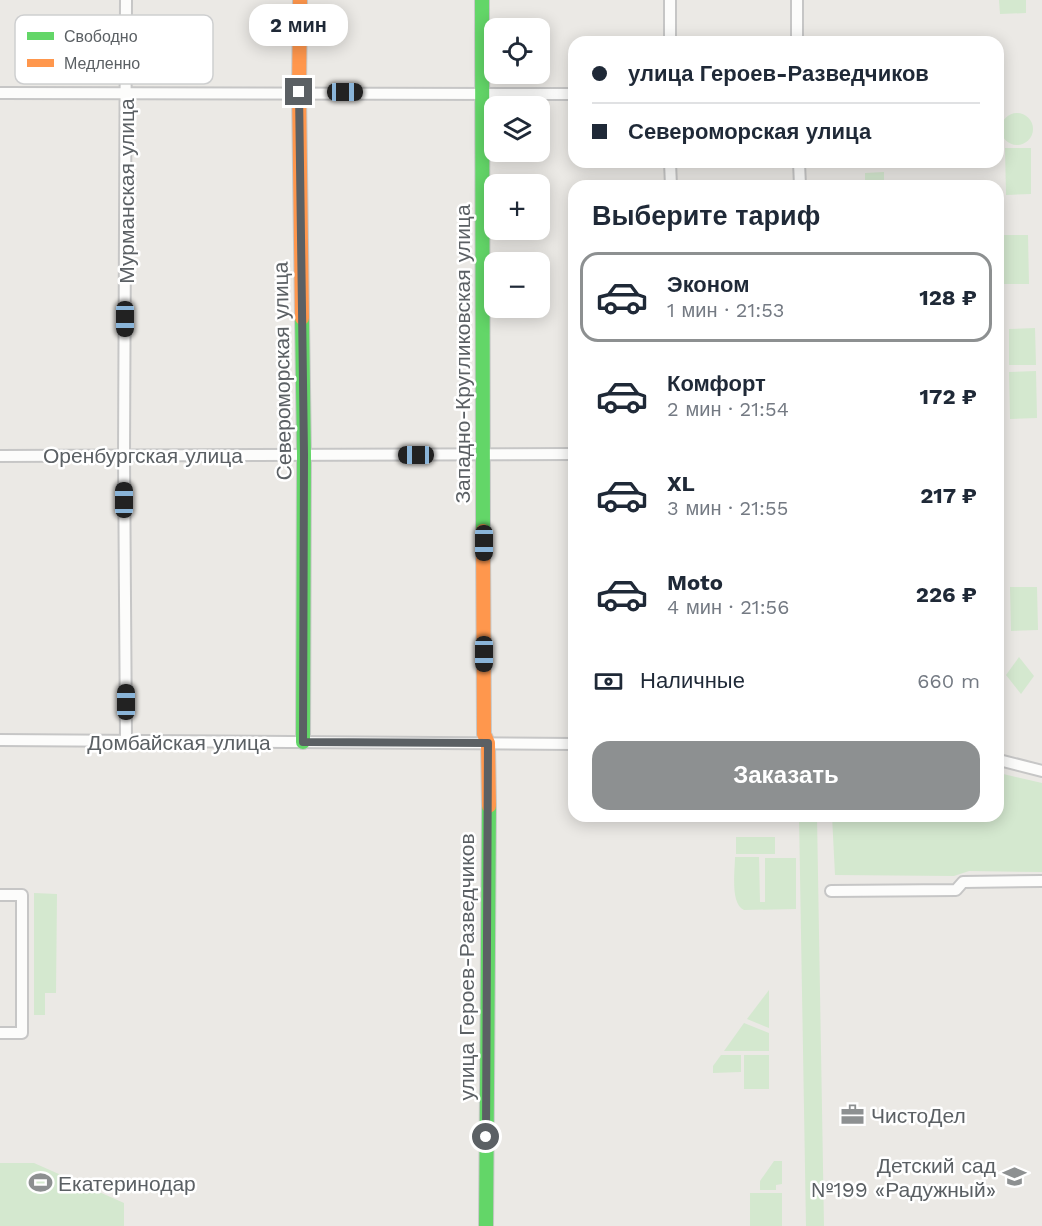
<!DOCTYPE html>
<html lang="ru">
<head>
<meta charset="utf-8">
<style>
	:root { --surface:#fff; --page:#f6f6f7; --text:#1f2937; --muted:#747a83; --line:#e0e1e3; --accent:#8d9091 }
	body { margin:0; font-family:"Work Sans",sans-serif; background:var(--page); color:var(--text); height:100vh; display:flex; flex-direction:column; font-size:22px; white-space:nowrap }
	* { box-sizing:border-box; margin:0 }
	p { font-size:20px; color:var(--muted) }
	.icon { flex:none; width:33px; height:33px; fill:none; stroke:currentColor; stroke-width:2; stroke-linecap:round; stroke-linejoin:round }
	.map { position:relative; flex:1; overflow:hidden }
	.side { position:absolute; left:568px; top:180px; width:436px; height:642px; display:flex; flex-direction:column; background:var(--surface); border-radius:18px; box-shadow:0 3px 15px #0003 }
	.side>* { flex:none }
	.guide { position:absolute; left:568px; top:36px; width:436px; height:132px; border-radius:18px; box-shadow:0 3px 15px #0003; display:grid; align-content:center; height:132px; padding:0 24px; background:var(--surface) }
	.buttons { position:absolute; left:484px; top:18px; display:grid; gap:12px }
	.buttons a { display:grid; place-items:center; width:66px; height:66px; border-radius:12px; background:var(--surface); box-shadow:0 3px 15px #0003; font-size:30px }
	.end { position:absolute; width:27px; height:27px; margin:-14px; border:8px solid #5b6064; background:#fff; box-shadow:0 0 0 3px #fff }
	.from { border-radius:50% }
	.bubble { position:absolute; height:42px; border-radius:18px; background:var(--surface); box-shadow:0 3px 15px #0003; font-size:20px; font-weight:700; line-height:42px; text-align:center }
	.car { position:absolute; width:18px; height:36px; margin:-18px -9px; border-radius:8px; box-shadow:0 0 4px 2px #0007; background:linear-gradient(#222 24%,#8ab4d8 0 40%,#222 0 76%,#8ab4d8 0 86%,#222 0) }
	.guide b { display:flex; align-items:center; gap:21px; height:57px; font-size:22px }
	.guide b+b { border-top:2px solid var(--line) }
	.guide i { width:15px; height:15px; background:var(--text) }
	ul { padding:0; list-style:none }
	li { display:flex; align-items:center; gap:18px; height:90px; margin:0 12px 9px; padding:0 12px; border:3px solid transparent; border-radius:18px }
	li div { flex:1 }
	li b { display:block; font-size:22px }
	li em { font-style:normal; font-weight:700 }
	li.on { border-color:var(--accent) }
	li>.icon { width:54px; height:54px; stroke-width:1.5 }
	h2 { padding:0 24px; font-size:27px; line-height:72px }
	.pay { display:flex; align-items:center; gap:15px; height:66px; padding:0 24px; font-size:22px }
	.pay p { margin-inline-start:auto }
	.button { display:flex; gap:12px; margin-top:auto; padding:12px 24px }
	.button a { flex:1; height:69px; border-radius:18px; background:var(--accent); color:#fff; font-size:24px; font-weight:700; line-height:69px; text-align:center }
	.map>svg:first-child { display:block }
	.green { fill:#d4e8cf }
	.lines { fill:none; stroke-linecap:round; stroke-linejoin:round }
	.street-casing { stroke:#c6c6c6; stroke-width:14 }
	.fast-casing { stroke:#c7c8c7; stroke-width:16 }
	.slow-casing { stroke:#c7c8c7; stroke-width:16 }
	.street { stroke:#fcfcfb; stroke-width:10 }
	.fast { stroke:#63d668; stroke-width:14 }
	.slow { stroke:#ff974d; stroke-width:14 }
	.route { stroke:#5b6064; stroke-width:8 }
	.labels { text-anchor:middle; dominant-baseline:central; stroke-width:5; stroke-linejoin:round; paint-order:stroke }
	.street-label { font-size:21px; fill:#5b6064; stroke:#fff }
	.poi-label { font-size:21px; fill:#5b6064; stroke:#fff; text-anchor:start }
	.key { fill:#fff; stroke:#cecfd0; stroke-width:1.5 }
	.key-label { font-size:16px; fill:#5b6064 }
</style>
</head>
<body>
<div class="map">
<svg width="1042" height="1226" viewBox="0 0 1042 1226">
	<rect width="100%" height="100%" fill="#ebe9e5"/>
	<g class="green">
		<polygon points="999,0 1026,0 1026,13 1000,14"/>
		<circle cx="1017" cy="129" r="16"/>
		<polygon points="1005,148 1031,148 1031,194 1006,195"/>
		<polygon points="884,172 884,180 909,180 909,186 865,186 865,173"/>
		<polygon points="1028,235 1029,284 1003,284 1002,235"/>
		<polygon points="1035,328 1036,365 1009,365 1009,329"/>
		<polygon points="1036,371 1037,418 1010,419 1009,372"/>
		<polygon points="1010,587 1037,587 1038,630 1011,631"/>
		<polygon points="1019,657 1034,676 1021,694 1006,675"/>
		<polygon points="999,773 1042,783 1042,872 969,871 954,876 835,875 832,816 999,816"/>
		<polygon points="799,816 817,816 824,1226 806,1226"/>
		<rect x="736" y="837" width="39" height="17"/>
		<path d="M 735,857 L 759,857 L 760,902 L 765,902 L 765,858 L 796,858 L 796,909 L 744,910 C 730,904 735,871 735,857 Z"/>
		<polygon points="34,893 57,894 56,993 45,993 45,1015 34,1015"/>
		<polygon points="769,990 769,1028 747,1019"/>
		<polygon points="744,1023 769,1033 769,1051 724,1051"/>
		<polygon points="721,1055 741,1055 741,1072 713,1073 713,1066"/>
		<rect x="744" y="1055" width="25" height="34"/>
		<polygon points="774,1161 782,1161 782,1184 776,1185 776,1190 760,1190 760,1181"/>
		<polygon points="0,1163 34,1163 124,1203 124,1226 0,1226"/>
		<rect x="750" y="1193" width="32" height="33"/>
	</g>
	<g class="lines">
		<defs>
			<g id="street">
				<polyline points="126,0 124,456 126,741"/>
				<polyline points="670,0 670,42"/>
				<polyline points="797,0 797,42"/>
				<polyline points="0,93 574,94"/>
				<polyline points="670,162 671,186"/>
				<polyline points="799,162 800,186"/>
				<polyline points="0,456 574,454"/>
				<polyline points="0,740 574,744"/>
				<polyline points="999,760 1042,771"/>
				<polyline points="831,891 956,890 963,882 1042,881"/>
				<polyline points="0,895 22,895 22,1033 0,1033"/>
			</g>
			<g id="fast">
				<polyline points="482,0 483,531"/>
				<polyline points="302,318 304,455 303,742"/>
				<polyline points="486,1226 489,806"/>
			</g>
			<g id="slow">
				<polyline points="300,0 299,92 302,318"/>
				<polyline points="483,531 484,734 488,743 489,806"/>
			</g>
		</defs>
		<use href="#street" class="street-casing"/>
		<use href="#fast" class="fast-casing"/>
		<use href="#slow" class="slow-casing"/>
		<use href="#street" class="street"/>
		<use href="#fast" class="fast"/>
		<use href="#slow" class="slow"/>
	</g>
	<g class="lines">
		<polyline class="route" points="299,92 304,455 303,742 488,743 486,1137"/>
	</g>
	<defs>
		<symbol id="office-bare" viewBox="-9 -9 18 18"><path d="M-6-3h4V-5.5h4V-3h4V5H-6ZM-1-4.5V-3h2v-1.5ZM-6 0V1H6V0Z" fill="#8d9091" stroke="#fff" stroke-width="2.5" paint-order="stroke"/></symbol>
		<symbol id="school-bare" viewBox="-9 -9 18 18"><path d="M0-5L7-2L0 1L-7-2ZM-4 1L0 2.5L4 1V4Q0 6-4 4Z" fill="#8d9091" stroke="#fff" stroke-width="2.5" paint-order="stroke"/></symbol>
		<symbol id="stadium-bare" viewBox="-9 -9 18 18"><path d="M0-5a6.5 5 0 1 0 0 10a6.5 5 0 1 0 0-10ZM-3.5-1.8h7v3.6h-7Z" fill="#8d9091" stroke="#fff" stroke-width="2.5" paint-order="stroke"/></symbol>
	</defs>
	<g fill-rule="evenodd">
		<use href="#office-bare" x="836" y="1098" width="33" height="33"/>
		<use href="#school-bare" x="998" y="1160" width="33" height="33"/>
		<use href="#stadium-bare" x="24" y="1166" width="33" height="33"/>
	</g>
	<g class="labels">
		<g class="street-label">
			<text transform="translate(126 191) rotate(-90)">Мурманская улица</text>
			<text transform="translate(462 354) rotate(-90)">Западно-Кругликовская улица</text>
			<text transform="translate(282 371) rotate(-91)">Североморская улица</text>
			<text x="143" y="455">Оренбургская улица</text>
			<text x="179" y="742">Домбайская улица</text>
			<text transform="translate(466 967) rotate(-90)">улица Героев-Разведчиков</text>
		</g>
		<g class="poi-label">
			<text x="871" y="1115">ЧистоДел</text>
			<text x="996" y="1165" text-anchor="end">Детский сад<tspan x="996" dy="24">№199 «Радужный»</tspan></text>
			<text x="58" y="1183">Екатеринодар</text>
		</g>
	</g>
	<rect x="15" y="15" width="198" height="69" rx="9" class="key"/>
	<rect x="27" y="32" width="27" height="8" fill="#63d668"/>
	<rect x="27" y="59" width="27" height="8" fill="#ff974d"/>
	<g class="key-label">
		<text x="64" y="42">Свободно</text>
		<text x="64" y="69">Медленно</text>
	</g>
</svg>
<div class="buttons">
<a><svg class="icon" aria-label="locate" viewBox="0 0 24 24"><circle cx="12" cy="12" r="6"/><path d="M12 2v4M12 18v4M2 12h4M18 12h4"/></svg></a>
<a><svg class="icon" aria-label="layers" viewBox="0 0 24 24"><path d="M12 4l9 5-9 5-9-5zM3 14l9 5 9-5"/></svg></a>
<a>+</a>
<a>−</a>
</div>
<i class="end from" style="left:486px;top:1137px"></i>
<i class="end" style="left:299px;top:92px"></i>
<div class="bubble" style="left:249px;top:4px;width:99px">2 мин</div>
<i class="car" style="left:345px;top:92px;rotate:90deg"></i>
<i class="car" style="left:125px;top:319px;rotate:180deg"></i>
<i class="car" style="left:416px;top:455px;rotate:270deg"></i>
<i class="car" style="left:124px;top:500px;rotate:0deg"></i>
<i class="car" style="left:484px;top:543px;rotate:180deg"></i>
<i class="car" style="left:484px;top:654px;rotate:180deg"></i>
<i class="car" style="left:126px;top:702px;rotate:0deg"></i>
<div class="guide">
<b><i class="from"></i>улица Героев-Разведчиков</b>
<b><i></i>Североморская улица</b>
</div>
<section class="side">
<h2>Выберите тариф</h2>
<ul>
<li class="on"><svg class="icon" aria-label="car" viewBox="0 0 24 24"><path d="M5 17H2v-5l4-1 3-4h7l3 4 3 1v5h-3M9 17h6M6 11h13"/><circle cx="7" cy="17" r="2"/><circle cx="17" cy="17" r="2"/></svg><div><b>Эконом</b><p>1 мин · 21:53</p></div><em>128 ₽</em></li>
<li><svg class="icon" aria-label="car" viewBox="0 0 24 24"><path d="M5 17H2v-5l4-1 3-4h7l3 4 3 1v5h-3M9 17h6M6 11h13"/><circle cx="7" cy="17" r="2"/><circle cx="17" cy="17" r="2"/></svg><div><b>Комфорт</b><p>2 мин · 21:54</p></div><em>172 ₽</em></li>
<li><svg class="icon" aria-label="car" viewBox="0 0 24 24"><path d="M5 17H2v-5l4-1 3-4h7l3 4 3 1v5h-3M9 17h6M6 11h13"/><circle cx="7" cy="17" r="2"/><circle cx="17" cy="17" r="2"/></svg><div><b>XL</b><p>3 мин · 21:55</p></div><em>217 ₽</em></li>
<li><svg class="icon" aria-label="car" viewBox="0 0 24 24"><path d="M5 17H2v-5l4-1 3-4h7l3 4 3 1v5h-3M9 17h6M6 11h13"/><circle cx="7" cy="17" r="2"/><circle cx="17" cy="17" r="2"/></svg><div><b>Moto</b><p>4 мин · 21:56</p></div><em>226 ₽</em></li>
</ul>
<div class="pay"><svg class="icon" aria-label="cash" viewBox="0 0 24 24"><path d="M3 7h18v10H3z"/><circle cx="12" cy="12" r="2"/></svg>Наличные<p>660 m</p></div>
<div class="button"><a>Заказать</a></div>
</section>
</div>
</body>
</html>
